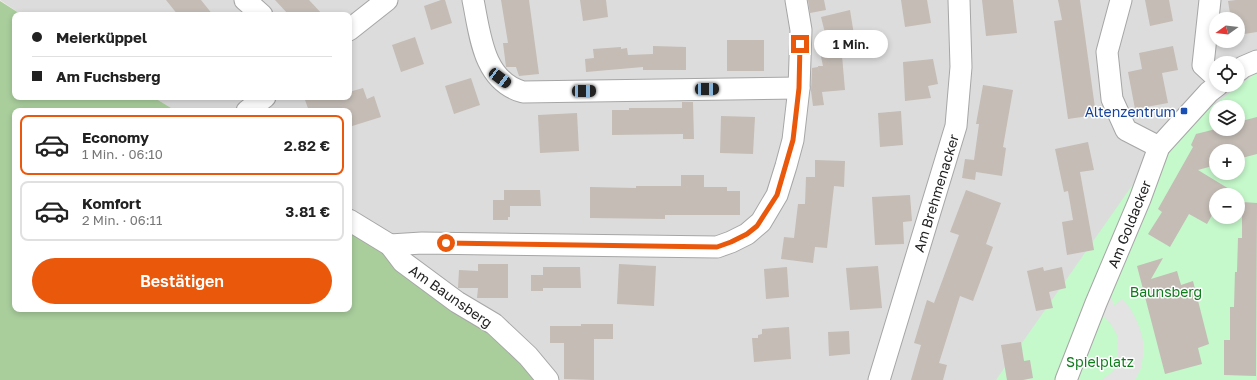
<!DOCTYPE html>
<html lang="de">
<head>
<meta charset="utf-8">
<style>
	:root { --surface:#fff; --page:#f6f6f6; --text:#222; --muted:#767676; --line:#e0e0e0; --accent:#ea580c }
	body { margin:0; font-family:"Golos Text",sans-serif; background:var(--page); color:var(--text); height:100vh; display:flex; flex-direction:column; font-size:15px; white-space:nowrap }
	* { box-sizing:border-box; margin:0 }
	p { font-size:13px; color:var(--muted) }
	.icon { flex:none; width:22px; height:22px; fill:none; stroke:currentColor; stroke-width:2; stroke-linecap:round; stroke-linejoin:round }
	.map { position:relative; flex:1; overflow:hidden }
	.drawer { position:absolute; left:12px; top:108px; width:340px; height:204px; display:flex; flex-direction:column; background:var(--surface); border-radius:8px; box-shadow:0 2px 6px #0003 }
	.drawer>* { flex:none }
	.hud { position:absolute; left:12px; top:12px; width:340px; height:88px; border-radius:8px; box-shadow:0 2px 6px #0003; display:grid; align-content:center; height:88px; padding:0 20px; background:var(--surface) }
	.needle { width:26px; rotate:255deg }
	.fabs { position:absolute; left:1209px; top:12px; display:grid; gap:8px }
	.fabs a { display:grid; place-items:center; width:36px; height:36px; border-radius:50%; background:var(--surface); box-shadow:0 2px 6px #0003; font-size:20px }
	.end { position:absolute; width:18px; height:18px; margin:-9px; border:5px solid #ea580c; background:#fff; box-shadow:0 0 0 2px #fff }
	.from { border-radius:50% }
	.bubble { position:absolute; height:28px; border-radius:14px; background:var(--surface); box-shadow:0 2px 6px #0003; font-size:13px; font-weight:600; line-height:28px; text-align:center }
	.car { position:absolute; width:12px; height:24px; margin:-12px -6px; border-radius:5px; box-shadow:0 0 3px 1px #0007; background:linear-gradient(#222 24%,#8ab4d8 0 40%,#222 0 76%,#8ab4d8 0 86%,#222 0) }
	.hud b { display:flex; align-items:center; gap:14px; height:38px; font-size:15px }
	.hud b+b { border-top:1px solid var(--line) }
	.hud i { width:10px; height:10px; background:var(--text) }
	ul { padding:7px 0 0; list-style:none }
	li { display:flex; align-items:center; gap:12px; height:60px; margin:0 8px 6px; padding:0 12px; border:2px solid var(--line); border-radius:8px }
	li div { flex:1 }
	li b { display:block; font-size:15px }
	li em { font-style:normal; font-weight:600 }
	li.active { border-color:var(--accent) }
	li>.icon { width:36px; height:36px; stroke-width:1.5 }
	.cta { display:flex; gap:8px; margin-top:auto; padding:8px 20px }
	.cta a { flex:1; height:46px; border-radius:24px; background:var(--accent); color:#fff; font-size:16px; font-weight:600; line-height:46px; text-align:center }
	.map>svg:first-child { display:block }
	.residential { fill:#dddcdc; fill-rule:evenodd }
	.forest { fill:#a9ce9c }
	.park { fill:#c5f8cb; fill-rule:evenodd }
	.parking { fill:#e3e3e3 }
	.building { fill:#c4bcb5 }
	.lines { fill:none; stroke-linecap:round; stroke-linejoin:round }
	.minor-casing { stroke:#a6a6a6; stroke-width:23 }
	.minor { stroke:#fff; stroke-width:21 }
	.route { stroke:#ea580c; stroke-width:5 }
	.transit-dot { fill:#1a4fb4; stroke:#fff; stroke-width:1.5 }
	.labels { text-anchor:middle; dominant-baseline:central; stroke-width:3; stroke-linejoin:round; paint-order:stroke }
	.transit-label { font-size:14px; fill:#164399; stroke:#fff; text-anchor:end }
	.street-label { font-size:14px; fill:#1f1f1f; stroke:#fff }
	.park-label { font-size:14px; fill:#0f7c1c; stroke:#fff }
</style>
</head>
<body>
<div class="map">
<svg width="1257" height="380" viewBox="0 0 1257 380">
	<rect width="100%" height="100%" fill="#f0ede6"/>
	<path class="residential" d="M 0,0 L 1257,0 L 1257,380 L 544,380 L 349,220 L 349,111 L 176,111 L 153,97 L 349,97 L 349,15 L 22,15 ZM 1216,19 L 1238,19 L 1238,41 L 1216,41 ZM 1216,63 L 1238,63 L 1238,85 L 1216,85 ZM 1216,107 L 1238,107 L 1238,129 L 1216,129 ZM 1216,151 L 1238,151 L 1238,173 L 1216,173 ZM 1216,195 L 1238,195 L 1238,217 L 1216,217 Z"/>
	<polygon class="forest" points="0,1 22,15 15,15 15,97 153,97 176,111 15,111 15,309 349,309 349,220 427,268 544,380 0,380"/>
	<path class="park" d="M 1257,72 L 1257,380 L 996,380 L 1159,147 ZM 1216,107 L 1238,107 L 1238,129 L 1216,129 ZM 1216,151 L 1238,151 L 1238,173 L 1216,173 ZM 1216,195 L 1238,195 L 1238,217 L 1216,217 Z"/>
	<polygon class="parking" points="1111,296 1114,306 1122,299 1130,308 1136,319 1140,329 1143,341 1143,356 1141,368 1135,380 1102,380 1114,370 1118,358 1118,346 1117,335 1112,326 1103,315"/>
	<g class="building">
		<polygon points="166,0 201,0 213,15 178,15"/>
		<polygon points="275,0 309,0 323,15 289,15"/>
		<polygon points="441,0 445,0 452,23 431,30 424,6"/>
		<polygon points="501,0 529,0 539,74 519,76 516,67 506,67 503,43 508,43"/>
		<polygon points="580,0 606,0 608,17 583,21"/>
		<polygon points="808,0 824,0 826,10 810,13"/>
		<polygon points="901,0 927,0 931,23 905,27"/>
		<polygon points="982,0 1013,0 1017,33 986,36"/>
		<polygon points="1058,0 1080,0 1096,115 1068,119 1054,21 1062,20"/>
		<polygon points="1145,0 1169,0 1173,21 1150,26"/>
		<polygon points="1236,0 1257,0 1257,32 1238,35 1238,19 1231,19 1228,1"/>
		<polygon points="850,10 855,41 841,44 845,90 822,92 824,105 813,106 811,91 812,68 818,67 819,76 818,66 823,66 818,43 827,41 821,17"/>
		<polygon points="415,37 424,64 401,72 392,45"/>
		<rect x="727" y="40" width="37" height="31"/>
		<polygon points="653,46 686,47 686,70 643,70 643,67 586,72 585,59 594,58 593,49 621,47 621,49 627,48 628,55 653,54"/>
		<polygon points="1173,46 1178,70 1162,73 1168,103 1135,109 1128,72 1142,69 1139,53"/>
		<polygon points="933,59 938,84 928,86 931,98 905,101 903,62"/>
		<polygon points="471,78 480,105 454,114 445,86"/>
		<polygon points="983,85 1013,90 1003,147 1006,148 1002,176 976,172 975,180 962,178 965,159 974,160 979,124 976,124"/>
		<polygon points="363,88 367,99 374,96 381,117 349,127 349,111 309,111 305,100 314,97 349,97 349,92"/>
		<polygon points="682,102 693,102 694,139 683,139 683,134 612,135 612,110 629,110 629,108 682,108"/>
		<polygon points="901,111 903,145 880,147 878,113"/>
		<polygon points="577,113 579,151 540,153 538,115"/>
		<polygon points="721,116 755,117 753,154 720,153"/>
		<polygon points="1257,117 1257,154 1238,159 1238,151 1216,151 1216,165 1198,170 1239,195 1216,195 1216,208 1207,224 1189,214 1170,247 1148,234 1162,212 1158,209 1193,147 1191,145 1196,134 1216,129 1238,129 1238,122"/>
		<polygon points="1088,142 1094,170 1080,172 1094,250 1067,255 1062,222 1073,220 1068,191 1064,192 1055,149"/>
		<polygon points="815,160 845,161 844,187 834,186 827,248 815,247 813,263 781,259 784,237 794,238 798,204 805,204 806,177 815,177"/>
		<polygon points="681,175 704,175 704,187 727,187 727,191 740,191 740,215 665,215 665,219 590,218 590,187 636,188 636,186 681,186"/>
		<polygon points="504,190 540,190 541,206 510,206 510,217 508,217 508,220 493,220 493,200 504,200"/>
		<polygon points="966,190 1001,203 986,244 993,247 973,301 960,296 939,363 947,365 943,380 911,380 921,345 914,343 927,300 934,303 959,235 950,232"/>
		<polygon points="910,195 912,221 903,222 904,244 875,245 872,197"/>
		<polygon points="1242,202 1257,203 1256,376 1224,375 1224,340 1230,340 1230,307 1234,307 1235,272 1237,272 1238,238 1242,238"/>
		<polygon points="1163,258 1151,279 1177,271 1181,285 1193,281 1209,344 1198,348 1202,364 1165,374 1137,266"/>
		<polygon points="478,264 508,264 508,298 477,298 478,288 458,288 459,270 478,271"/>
		<polygon points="619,264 656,266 654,306 617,304"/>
		<polygon points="878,266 882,308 850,310 846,268"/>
		<polygon points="543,267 580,267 581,288 543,288 543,291 531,291 531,275 543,275"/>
		<polygon points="787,267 789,297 766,299 764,269"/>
		<polygon points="1043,267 1044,271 1062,267 1066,288 1049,292 1053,308 1036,311 1027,271"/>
		<polygon points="581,324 613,324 613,339 594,339 594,380 564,379 564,343 550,343 550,326 581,326"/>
		<polygon points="789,327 791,359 754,362 752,338 758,338 758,335 762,334 762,329"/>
		<polygon points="849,331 850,354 829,356 828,332"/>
		<polygon points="1021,342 1024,361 1030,360 1033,378 1023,380 1007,380 1001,345"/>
	</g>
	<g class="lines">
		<defs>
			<g id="minor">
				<polyline points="245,0 262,15"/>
				<path d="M 473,0 C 480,34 483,81 523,92 L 799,88"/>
				<polyline points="1121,0 1107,52 1112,99 1126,130 1159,147"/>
				<polyline points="1210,0 1203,65 1216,77"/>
				<polyline points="349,30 387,0"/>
				<polyline points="1238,71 1243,67 1257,61"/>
				<polyline points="247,111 265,97"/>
				<polyline points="349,220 390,245 403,262 457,302 494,324 528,356 548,380"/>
				<polyline points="390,245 422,243 717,247 731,242 747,234 761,222 777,195 786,166 793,140 799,88 801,30 796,0"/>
				<polyline points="879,380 956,126 961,67 959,0"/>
				<polyline points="1066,380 1096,303 1140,199 1159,147 1209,92 1218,85"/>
			</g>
		</defs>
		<use href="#minor" class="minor-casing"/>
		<use href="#minor" class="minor"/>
	</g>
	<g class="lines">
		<polyline class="route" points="446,243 717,247 731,242 747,234 757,226 777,195 793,140 799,88 800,44"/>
	</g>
	<rect class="transit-dot" x="1180" y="107" width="8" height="8" rx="2"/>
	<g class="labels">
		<g class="transit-label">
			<text x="1176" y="111">Altenzentrum</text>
		</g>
		<g class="street-label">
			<text transform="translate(936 193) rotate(-73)">Am Brehmenacker</text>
			<text transform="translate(1129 224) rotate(-68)">Am Goldacker</text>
			<text transform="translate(451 296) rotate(35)">Am Baunsberg</text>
		</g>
		<g class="park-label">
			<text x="1166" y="291">Baunsberg</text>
			<text x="1100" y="361">Spielplatz</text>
		</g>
	</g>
</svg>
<div class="fabs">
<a><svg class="needle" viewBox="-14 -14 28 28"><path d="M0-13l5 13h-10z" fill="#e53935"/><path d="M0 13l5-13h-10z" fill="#767676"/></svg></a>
<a><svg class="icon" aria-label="locate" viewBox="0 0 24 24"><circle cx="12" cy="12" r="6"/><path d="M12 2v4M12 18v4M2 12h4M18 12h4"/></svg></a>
<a><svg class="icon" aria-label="layers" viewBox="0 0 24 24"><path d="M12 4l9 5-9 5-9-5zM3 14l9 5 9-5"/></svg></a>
<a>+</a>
<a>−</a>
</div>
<i class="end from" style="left:446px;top:243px"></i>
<i class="end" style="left:800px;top:44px"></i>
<div class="bubble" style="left:814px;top:30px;width:74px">1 Min.</div>
<i class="car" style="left:500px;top:78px;rotate:127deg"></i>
<i class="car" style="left:707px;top:89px;rotate:89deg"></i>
<i class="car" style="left:584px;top:91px;rotate:89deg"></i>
<div class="hud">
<b><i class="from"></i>Meierküppel</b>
<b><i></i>Am Fuchsberg</b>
</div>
<section class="drawer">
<ul>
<li class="active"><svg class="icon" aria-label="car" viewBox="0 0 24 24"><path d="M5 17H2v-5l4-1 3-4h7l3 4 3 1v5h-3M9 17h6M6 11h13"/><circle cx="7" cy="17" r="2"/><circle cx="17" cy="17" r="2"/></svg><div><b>Economy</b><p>1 Min. · 06:10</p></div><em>2.82 €</em></li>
<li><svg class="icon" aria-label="car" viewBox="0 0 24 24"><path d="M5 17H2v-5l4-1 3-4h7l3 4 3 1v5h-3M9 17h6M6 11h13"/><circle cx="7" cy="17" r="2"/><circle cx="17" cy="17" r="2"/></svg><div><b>Komfort</b><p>2 Min. · 06:11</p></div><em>3.81 €</em></li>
</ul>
<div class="cta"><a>Bestätigen</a></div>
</section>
</div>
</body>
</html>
